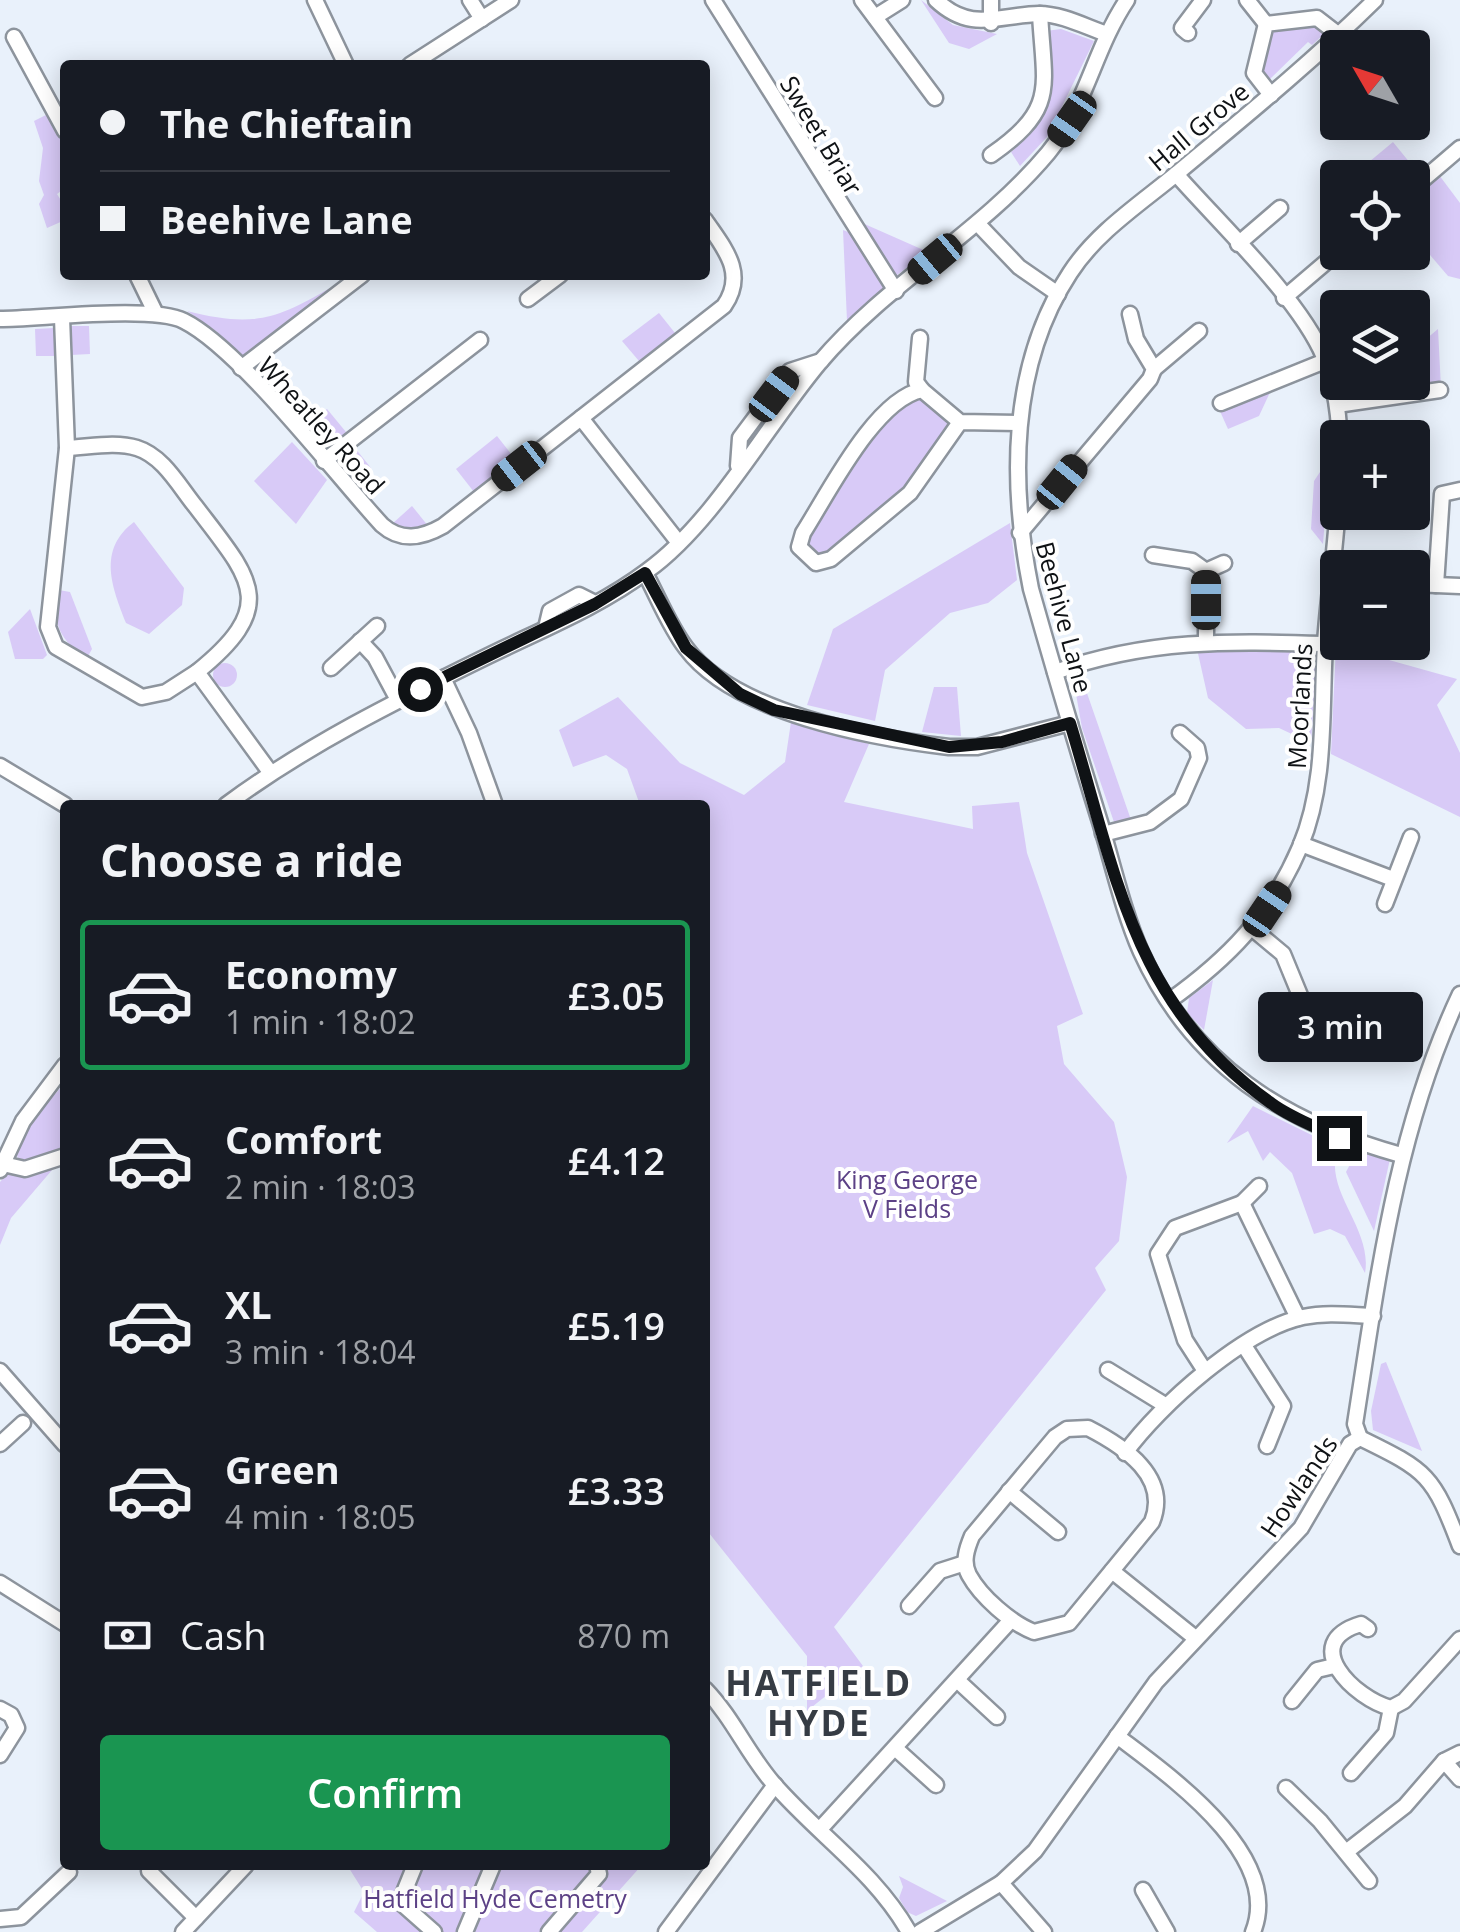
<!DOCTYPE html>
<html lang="en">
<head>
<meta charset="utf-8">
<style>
	:root { --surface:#171b24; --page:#20242c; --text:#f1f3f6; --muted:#9ea1a6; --line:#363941; --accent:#1a9551 }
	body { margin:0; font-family:"Open Sans",sans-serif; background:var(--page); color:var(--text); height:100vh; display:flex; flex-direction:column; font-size:38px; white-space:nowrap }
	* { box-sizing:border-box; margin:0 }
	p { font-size:32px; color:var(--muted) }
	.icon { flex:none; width:55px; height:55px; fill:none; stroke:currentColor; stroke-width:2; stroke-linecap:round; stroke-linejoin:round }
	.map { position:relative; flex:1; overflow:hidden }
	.sheet { position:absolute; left:60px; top:800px; width:650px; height:1070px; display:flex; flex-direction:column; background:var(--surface); border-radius:10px; box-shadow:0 5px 25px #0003 }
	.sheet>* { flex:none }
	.guide { position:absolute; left:60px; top:60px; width:650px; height:220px; border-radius:10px; box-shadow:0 5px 25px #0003; display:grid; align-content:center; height:220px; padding:0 40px; background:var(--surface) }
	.needle { width:65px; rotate:309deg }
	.controls { position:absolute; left:1320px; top:30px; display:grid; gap:20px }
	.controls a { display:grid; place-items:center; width:110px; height:110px; border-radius:10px; background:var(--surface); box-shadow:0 5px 25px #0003; font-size:50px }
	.end { position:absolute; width:45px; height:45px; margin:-22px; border:12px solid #0f1215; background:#fff; box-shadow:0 0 0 5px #fff }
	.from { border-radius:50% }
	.bubble { position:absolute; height:70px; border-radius:10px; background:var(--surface); box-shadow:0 5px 25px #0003; font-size:32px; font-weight:600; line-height:70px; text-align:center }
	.car { position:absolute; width:30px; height:60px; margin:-30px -15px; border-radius:12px; box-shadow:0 0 8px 2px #0007; background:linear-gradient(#222 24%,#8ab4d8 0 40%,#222 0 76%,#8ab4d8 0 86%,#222 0) }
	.guide b { display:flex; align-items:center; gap:35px; height:95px; font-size:38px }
	.guide b+b { border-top:2px solid var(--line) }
	.guide i { width:25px; height:25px; background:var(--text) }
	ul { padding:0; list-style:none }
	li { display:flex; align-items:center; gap:30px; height:150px; margin:0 20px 15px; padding:0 20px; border:5px solid transparent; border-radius:10px }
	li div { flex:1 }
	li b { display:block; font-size:38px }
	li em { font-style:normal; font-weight:600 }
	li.active { border-color:var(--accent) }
	li>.icon { width:90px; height:90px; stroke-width:1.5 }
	h2 { padding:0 40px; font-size:45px; line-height:120px }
	.pay { display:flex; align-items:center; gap:25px; height:110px; padding:0 40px; font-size:38px }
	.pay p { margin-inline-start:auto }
	.primary-button { display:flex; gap:20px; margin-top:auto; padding:20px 40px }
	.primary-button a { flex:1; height:115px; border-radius:10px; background:var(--accent); color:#fff; font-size:40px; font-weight:600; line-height:115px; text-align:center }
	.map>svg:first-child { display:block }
	.green { fill:#d8caf7 }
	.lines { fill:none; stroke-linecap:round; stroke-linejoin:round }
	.minor-casing { stroke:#8d949d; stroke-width:19 }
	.minor { stroke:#fff; stroke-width:14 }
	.route { stroke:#0f1215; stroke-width:12 }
	.labels { text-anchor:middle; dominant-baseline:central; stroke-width:8; stroke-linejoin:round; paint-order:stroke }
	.street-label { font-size:25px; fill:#0f1215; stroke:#fff }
	.park-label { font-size:25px; fill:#5c4186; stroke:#fff }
	.district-label { font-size:35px; font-weight:bold; letter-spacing:2.5px; fill:#363c44; stroke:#fff }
</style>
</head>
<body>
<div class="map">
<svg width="1460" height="1932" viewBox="0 0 1460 1932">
	<rect width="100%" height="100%" fill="#e9f1fb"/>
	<g class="green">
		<polygon points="921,0 953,25 997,34 969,49 949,43"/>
		<path d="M 1313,21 L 1325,33 L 1312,45 L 1308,42 L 1267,82 L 1258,68 C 1270,26 1271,29 1313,21 Z"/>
		<path d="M 1061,29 L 1094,41 L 1047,137 L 1020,166 L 1011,152 C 1057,112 1056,87 1046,31 Z"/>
		<polygon points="50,113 65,145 65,188 57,194 65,207 65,220 47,228 39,204 44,195 39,181 43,148 34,121"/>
		<polygon points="1393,142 1419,174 1413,179 1361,177 1357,172"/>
		<polygon points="1439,175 1460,203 1460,279 1448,276 1413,235 1412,198"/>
		<polygon points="860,222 928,252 893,278"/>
		<polygon points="843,230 853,234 884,281 885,287 847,321"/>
		<path d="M 330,288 L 242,359 L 217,332 L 187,311 C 251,327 274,321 330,288 Z"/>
		<polygon points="659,313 675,333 639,361 622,341"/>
		<polygon points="71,326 89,326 90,354 71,355"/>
		<polygon points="54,328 54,356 36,356 35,329"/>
		<polygon points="1438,329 1441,388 1426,390 1424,383 1357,396 1373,383 1412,382 1413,350"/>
		<polygon points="1272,388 1259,416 1228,429 1219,409"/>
		<path d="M 913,397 C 929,398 948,414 951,430 L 908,489 L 823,558 L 804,550 C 816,504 873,422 913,397 Z"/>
		<polygon points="327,409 346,432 329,446 321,446 304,428"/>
		<polygon points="497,436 515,459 474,492 456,469"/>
		<polygon points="292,442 327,480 296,524 254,481"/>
		<polygon points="355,448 371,468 354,483 341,469 341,460"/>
		<polygon points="1330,457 1323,544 1311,529 1314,481"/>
		<polygon points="412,506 429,527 410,529 392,524"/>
		<path d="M 134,522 L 184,588 L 182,605 L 149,634 L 126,623 C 112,587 97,550 134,522 Z"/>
		<polygon points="1010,523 1017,580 988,603 950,613 885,670 875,721 807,705 833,629"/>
		<path d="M 59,590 L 70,592 L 92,649 L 87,658 C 61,643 49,619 59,590 Z"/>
		<polygon points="30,609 47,655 43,659 15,659 8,632"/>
		<polygon points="1337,624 1338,642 1355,643 1364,653 1457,679 1437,705 1460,753 1460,817 1331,754"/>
		<polygon points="1310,648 1317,651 1311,743 1279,728 1246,729 1208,698 1197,649"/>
		<circle cx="225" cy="675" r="12"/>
		<polygon points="1080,673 1130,817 1136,820 1115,825 1082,728 1073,677"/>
		<polygon points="934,687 957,687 961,736 922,732"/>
		<polygon points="618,697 680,763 744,795 785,762 791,722 869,744 844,802 973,829 972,806 1019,802 1027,853 1083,1014 1057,1026 1064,1064 1114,1122 1127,1177 1119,1241 1095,1268 1106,1290 834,1627 863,1666 807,1711 807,1656 705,1528 705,805 640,805 627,769 606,755 573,767 559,730"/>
		<polygon points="1213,980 1204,1030 1187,1013 1189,998"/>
		<polygon points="65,1083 65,1153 22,1163 14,1152 29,1123"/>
		<path d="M 1253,1106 L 1338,1148 C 1322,1190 1373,1228 1365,1273 L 1345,1236 L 1330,1229 L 1314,1234 L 1292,1173 L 1270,1152 L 1263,1161 L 1248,1131 L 1227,1143 Z"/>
		<polygon points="1368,1152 1390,1159 1374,1231 1346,1172 1355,1155"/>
		<polygon points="49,1166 52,1170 11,1218 0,1245 0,1182 7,1174"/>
		<polygon points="1386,1362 1422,1451 1373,1430 1371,1411 1381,1364"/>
		<polygon points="347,1865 642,1865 582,1932 377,1932 354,1912 364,1892"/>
		<polygon points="899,1876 947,1901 916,1916 907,1912 899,1898 903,1887"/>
	</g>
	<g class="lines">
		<defs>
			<g id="minor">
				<polyline points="315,0 346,65"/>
				<polyline points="470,0 482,19"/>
				<polyline points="713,0 896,291"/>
				<polyline points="862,0 935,98"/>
				<path d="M 936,0 C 971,33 998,15 1039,14 C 1062,14 1086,27 1107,34"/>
				<polyline points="991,0 991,23"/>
				<polyline points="1247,0 1266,24"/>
				<path d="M 1375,0 C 1313,61 1247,115 1181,170 C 1143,202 1097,231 1070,273 C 1009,366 1010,485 1031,589 C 1053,667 1076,745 1100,822 C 1113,865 1123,911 1141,952 C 1193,1066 1285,1123 1401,1155"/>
				<polyline points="875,17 902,0"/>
				<polyline points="1188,33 1182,28 1203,0"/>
				<polyline points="14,37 65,131"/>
				<polyline points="410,65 511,0"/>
				<polyline points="1271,95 1254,73 1266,24 1317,18 1339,35"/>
				<path d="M 991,155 C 1058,108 1044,88 1040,14"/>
				<polyline points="1412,189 1460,148"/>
				<polyline points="978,224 1019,267 1058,294"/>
				<polyline points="1238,244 1280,208"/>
				<polyline points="137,275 156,314"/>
				<polyline points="1284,298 1338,252"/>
				<polyline points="528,299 560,275"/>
				<polyline points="62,318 67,448 48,627 56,647 142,697 166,692 197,672"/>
				<path d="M 0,319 C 40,319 153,305 184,321 C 240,349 335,474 382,525 C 401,542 422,538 443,526 L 724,306 C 747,273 724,248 705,220"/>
				<polyline points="920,338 916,382 922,390"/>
				<polyline points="241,368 362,275"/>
				<polyline points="1154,369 1199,331"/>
				<polyline points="1221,403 1325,361"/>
				<polyline points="1337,405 1440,390"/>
				<polyline points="581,418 679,543"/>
				<path d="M 960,422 L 910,493 L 831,559 L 816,563 L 799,547 L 803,533 C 828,494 875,399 922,390 L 960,422 L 1019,423"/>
				<path d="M 67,448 C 89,447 116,441 137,448 C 163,456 179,486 196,507 C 251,579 280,605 197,672 L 270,772"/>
				<polyline points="324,461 480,340"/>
				<polyline points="738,466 740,438 790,371 821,361"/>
				<polyline points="1020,533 1150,379 1154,369 1136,339 1130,314"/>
				<polyline points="1153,555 1192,561 1206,571 1224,563"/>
				<path d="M 645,573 C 658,597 669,626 686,648 C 734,713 872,738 949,747 L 977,747 L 1070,723"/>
				<polyline points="1412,584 1460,586"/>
				<polyline points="1436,585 1442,494 1460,490"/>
				<polyline points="546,628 550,611 579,595 595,603"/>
				<polyline points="1206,640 1206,571"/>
				<polyline points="360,641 375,657 398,700"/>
				<polyline points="331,668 377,626"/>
				<path d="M 1055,672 C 1148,639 1228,641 1325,644"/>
				<polyline points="443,678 469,733 495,805"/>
				<polyline points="0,766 65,805"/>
				<path d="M 226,805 C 307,745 396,701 488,656 C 541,630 599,607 647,571 C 714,523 766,426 820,362 C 887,283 981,233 1048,153 C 1086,107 1094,49 1127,0"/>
				<polyline points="1103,834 1150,822 1181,799 1199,758 1197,748 1180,733"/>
				<polyline points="1301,844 1393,879"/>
				<polyline points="1385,904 1411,837"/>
				<polyline points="1253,929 1283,954 1304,1005 1325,1023"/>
				<path d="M 1169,1001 C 1228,959 1271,915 1300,847 C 1327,783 1321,712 1325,644 C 1330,560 1357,436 1324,357 C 1299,298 1220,224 1176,174"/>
				<polyline points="3,1164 25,1169 65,1156"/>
				<polyline points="0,1170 23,1121 65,1065"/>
				<polyline points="1242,1203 1259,1186"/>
				<polyline points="1245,1347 1283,1406 1267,1446"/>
				<polyline points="1108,1370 1165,1405"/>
				<polyline points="0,1371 65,1445"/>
				<polyline points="1205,1371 1185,1340 1158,1254 1175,1228 1242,1203 1298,1318"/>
				<path d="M 1088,1428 C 1125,1447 1170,1477 1152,1522 L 1069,1623 L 1034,1632 C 1011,1623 981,1597 969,1575 C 962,1562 967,1548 972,1536 L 1055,1437 L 1067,1429 Z"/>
				<path d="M 1360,1438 L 1355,1424 C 1378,1277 1396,1130 1460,994"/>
				<path d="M 1360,1438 C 1428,1471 1433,1475 1460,1546"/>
				<polyline points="0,1444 23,1423"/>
				<path d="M 1125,1453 C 1160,1405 1244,1330 1303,1317 C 1327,1312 1349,1315 1373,1316"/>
				<polyline points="1009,1491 1058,1532"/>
				<polyline points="1112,1571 1194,1637"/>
				<polyline points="0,1583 65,1624"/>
				<polyline points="909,1606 940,1571 965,1563"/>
				<path d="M 1368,1629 L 1361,1624 C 1297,1643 1355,1699 1391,1708 L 1404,1701 L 1460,1639"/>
				<polyline points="957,1680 997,1717"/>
				<path d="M 705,1689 C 733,1718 747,1753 773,1783 C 819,1836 874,1871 909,1932"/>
				<polyline points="1292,1701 1317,1670 1334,1666"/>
				<polyline points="0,1709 11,1715 17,1728 0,1755"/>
				<path d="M 1117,1736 C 1168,1775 1284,1855 1253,1932"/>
				<polyline points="895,1748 936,1785"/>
				<polyline points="1444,1761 1460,1779"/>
				<polyline points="1351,1773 1386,1733 1391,1708"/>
				<polyline points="1286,1788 1320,1821 1369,1881"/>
				<polyline points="821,1828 1011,1620"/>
				<polyline points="1346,1852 1405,1806 1444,1761 1460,1753"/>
				<polyline points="415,1865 400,1902 434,1932"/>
				<polyline points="149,1871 196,1918"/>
				<polyline points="1001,1883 1044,1932"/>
				<polyline points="1143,1890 1167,1932"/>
				<polyline points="0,1919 21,1917 69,1872"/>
				<polyline points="183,1932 246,1865"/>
				<polyline points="465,1932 493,1865"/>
				<polyline points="549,1932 599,1874 597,1865"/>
				<polyline points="666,1932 775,1785"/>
				<polyline points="920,1932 1001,1883 1035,1851 1156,1682 1301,1528 1350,1444 1360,1438"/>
			</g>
		</defs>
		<use href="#minor" class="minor-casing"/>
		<use href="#minor" class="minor"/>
	</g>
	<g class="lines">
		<path class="route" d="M 420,689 L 595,604 L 645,573 L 686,648 L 740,694 L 774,710 L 949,747 L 1002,742 L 1070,723 C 1116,873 1133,1006 1271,1103 C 1291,1118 1317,1127 1339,1138"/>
	</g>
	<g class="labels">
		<g class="street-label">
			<text transform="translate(1198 126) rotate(-40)">Hall Grove</text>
			<text transform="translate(822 135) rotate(59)">Sweet Briar</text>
			<text transform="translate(322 425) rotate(48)">Wheatley Road</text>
			<text transform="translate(1065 617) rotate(75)">Beehive Lane</text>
			<text transform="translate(1299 706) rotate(-87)">Moorlands</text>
			<text transform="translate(1298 1486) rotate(-56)">Howlands</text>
		</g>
		<g class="park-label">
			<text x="907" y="1179">King George<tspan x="907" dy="29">V Fields</tspan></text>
			<text x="495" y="1898">Hatfield Hyde Cemetry</text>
		</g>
		<g class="district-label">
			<text x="819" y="1682">HATFIELD<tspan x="819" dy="40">HYDE</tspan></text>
		</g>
	</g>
</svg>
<div class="controls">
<a><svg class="needle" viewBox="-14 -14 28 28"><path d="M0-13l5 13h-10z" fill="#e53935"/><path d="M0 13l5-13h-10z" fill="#9ea1a6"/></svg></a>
<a><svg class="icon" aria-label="locate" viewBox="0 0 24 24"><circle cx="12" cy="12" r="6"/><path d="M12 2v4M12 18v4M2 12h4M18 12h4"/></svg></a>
<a><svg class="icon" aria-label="layers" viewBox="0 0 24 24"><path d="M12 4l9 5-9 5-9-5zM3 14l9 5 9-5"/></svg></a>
<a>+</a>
<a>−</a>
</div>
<i class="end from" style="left:420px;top:689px"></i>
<i class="end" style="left:1339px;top:1138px"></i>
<div class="bubble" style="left:1258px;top:992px;width:165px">3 min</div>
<i class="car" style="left:1072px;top:119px;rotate:215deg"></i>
<i class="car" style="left:935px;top:259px;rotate:230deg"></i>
<i class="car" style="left:774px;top:394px;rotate:37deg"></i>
<i class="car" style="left:519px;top:466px;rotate:232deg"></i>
<i class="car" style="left:1062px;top:482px;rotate:39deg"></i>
<i class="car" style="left:1206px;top:600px;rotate:0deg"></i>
<i class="car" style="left:1267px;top:909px;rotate:34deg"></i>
<div class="guide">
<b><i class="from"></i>The Chieftain</b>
<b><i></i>Beehive Lane</b>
</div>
<section class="sheet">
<h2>Choose a ride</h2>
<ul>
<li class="active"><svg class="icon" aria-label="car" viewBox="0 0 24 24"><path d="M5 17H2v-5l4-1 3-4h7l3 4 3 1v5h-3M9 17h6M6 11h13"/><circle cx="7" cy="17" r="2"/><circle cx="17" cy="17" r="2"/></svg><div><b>Economy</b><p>1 min · 18:02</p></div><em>£3.05</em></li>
<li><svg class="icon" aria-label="car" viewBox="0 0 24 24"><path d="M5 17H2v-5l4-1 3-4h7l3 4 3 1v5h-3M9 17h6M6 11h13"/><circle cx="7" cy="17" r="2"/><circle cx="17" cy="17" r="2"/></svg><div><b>Comfort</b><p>2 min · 18:03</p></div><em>£4.12</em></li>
<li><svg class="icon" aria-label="car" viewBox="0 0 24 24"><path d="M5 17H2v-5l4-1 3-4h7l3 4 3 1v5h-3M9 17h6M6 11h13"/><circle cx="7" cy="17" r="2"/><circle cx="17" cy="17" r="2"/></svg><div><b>XL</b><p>3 min · 18:04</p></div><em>£5.19</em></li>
<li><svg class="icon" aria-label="car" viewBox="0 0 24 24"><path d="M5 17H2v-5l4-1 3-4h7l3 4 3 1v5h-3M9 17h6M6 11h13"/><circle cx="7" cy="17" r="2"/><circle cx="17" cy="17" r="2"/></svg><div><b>Green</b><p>4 min · 18:05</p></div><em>£3.33</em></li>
</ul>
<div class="pay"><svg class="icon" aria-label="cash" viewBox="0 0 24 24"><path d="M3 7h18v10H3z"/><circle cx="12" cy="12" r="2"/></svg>Cash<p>870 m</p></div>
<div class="primary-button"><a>Confirm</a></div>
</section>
</div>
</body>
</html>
